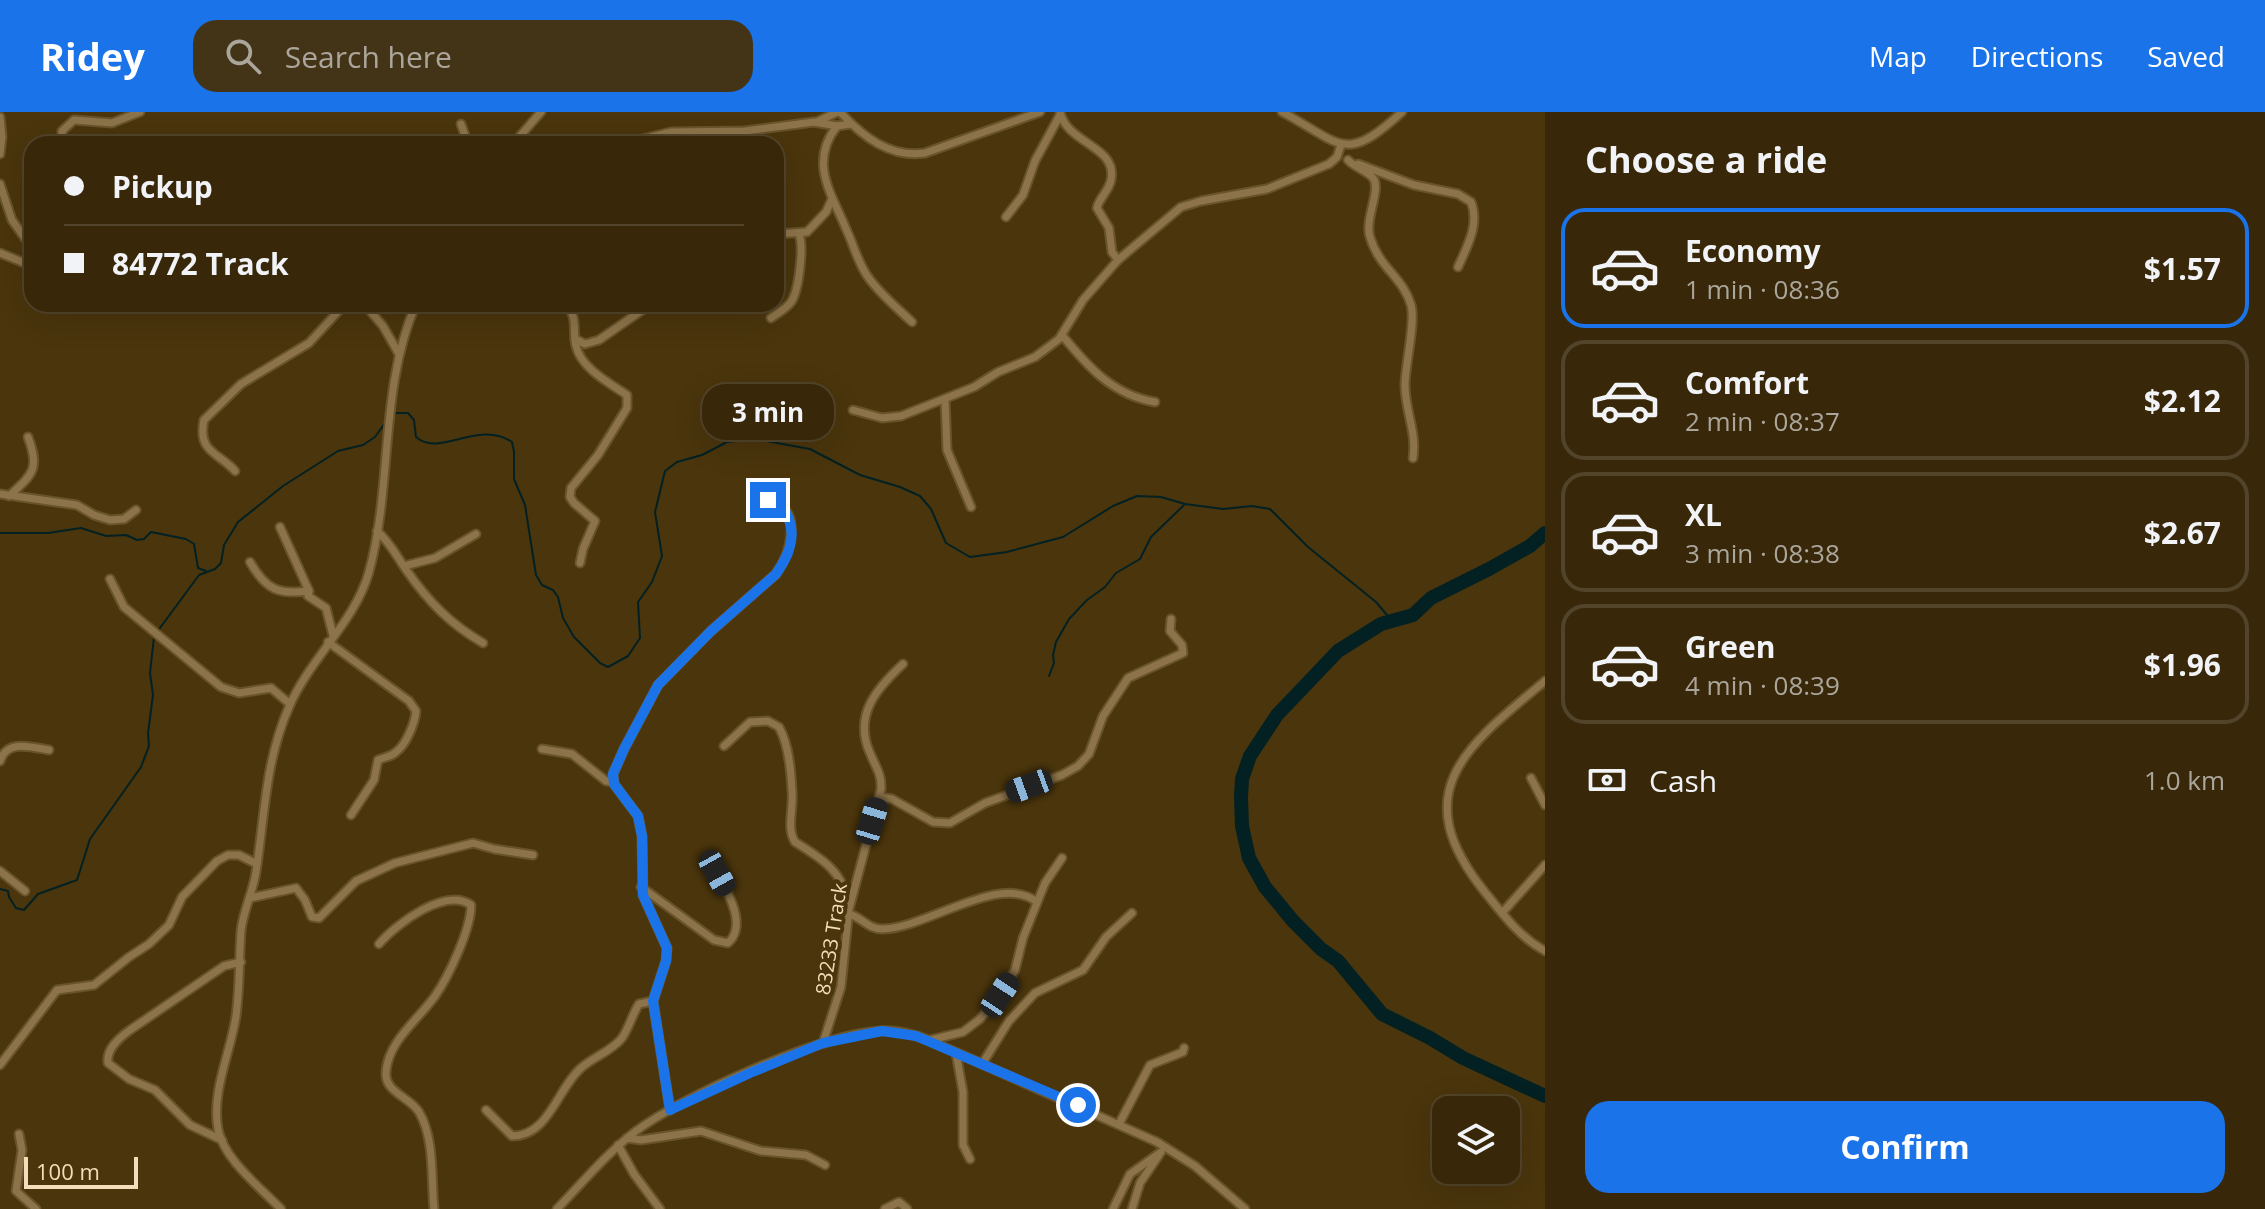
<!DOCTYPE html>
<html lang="en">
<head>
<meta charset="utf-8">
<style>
	:root { --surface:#382809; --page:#433417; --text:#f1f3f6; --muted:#aba69c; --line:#52442a; --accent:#1a73e8 }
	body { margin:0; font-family:"Open Sans",sans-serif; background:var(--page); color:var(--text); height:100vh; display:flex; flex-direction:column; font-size:30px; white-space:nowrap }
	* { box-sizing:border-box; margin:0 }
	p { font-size:26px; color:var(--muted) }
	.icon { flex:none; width:44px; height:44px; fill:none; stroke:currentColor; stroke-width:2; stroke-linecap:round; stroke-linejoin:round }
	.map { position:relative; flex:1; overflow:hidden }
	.drawer { display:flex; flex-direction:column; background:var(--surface); width:720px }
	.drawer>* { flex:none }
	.hud { position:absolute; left:24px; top:24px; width:760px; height:176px; border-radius:24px; box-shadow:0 8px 32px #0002,0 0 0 2px var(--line); display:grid; align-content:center; height:176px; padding:0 40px; background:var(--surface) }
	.tools { position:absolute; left:1432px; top:984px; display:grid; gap:16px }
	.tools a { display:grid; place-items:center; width:88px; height:88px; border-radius:16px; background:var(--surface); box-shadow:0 8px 32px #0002,0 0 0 2px var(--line); font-size:40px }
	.scale { position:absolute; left:24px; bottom:20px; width:114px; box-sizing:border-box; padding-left:8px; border:4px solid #f3ddba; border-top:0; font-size:22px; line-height:28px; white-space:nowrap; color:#f3ddba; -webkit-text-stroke:6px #4a350c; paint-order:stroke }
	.end { position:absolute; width:36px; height:36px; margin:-18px; border:10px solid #1a73e8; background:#fff; box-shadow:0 0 0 4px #fff }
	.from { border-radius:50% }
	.bubble { position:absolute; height:56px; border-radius:24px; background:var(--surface); box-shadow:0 8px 32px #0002,0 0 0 2px var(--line); font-size:26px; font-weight:700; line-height:56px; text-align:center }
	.car { position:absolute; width:24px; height:48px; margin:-24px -12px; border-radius:10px; box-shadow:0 0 6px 2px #0007; background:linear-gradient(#222 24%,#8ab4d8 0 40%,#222 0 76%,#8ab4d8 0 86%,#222 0) }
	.hud b { display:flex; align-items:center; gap:28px; height:76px; font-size:30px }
	.hud b+b { border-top:2px solid var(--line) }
	.hud i { width:20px; height:20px; background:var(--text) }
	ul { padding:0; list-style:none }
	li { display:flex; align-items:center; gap:24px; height:120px; margin:0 16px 12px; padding:0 24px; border:4px solid var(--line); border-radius:24px }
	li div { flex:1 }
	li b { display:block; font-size:30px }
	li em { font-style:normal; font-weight:700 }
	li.on { border-color:var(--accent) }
	li>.icon { width:72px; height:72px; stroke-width:1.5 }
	h2 { padding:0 40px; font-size:36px; line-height:96px }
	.pay { display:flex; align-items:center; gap:20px; height:88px; padding:0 40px; font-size:30px }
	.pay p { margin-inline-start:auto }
	.action { display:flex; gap:16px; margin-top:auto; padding:16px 40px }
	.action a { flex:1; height:92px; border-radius:24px; background:var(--accent); color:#fff; font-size:32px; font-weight:700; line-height:92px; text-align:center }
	header { display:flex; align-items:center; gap:48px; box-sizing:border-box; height:112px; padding:0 40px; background:var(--accent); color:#fff }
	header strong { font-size:38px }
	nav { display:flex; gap:44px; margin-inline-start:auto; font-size:28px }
	.search { width:560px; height:72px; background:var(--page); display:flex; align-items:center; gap:20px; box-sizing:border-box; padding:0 28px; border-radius:24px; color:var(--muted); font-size:30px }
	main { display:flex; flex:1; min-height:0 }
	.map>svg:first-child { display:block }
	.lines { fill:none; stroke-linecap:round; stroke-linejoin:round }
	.stream { stroke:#032123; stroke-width:2 }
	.river { stroke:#032123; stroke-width:14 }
	.minor-casing { stroke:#68532b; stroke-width:11 }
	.minor { stroke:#8c7349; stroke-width:7 }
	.route { stroke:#1a73e8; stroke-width:10 }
	.labels { text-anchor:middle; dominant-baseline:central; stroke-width:8; stroke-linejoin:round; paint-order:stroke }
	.street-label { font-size:20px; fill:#f3ddba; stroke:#4a350c }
</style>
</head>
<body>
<header>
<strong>Ridey</strong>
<div class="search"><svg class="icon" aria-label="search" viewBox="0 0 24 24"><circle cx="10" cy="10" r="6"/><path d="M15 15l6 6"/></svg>Search here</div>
<nav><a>Map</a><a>Directions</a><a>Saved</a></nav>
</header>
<main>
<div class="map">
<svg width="1545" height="1097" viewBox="0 0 1545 1097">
	<rect width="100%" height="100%" fill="#4a350c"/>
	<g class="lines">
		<g class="stream">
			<path d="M 392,304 L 396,301 L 408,301 L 414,308 L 416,325 C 440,346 478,307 512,330 L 514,340 L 514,367 L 525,393 L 536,463 L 542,473 L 553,478 L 558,485 L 563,506 L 574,525 L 600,551 L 608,555 L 628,544 L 640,526 L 638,490 L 652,470 L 662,444 L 655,400 L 665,359 L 677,350 L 702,343 L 727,330 L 755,327 L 810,337 L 860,363 L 900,375 L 920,384 L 931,397 L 946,431 L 970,445 L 1007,440 L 1063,425 L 1113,394 L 1137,384 L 1161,385 L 1185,392 L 1223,397 L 1252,394 L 1270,397 L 1308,435 L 1376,490 L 1392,509"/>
			<polyline points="0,421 48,421 81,416 106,424 126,423 137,428 144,427 151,420 186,427 194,432 198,456 206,459"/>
			<polyline points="157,520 199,463 215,457 221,451 224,433 238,410 283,374 338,339 363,333 375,325 385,311"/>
			<polyline points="1049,564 1054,551 1053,543 1056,530 1069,507 1087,488 1105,475 1116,461 1140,447 1151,425 1184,393"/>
			<polyline points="0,777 8,779 9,785 16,796 24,798 38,782 77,768 90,727 141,655 149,634 148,621 153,583 150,561 154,525"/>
		</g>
		<polyline class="river" points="1545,421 1530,434 1489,457 1431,486 1413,503 1381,512 1338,539 1277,603 1250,644 1242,667 1241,685 1242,714 1249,746 1265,775 1293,809 1321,837 1338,849 1382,902 1430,926 1463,946 1545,984"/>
		<defs>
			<g id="minor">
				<path d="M 840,0 C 863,25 890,46 925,41 L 1040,0"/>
				<path d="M 1060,0 C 1067,32 1118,34 1111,68 C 1109,79 1099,86 1097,96 L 1109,116 L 1112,140 L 1118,148"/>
				<path d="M 1282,0 C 1342,32 1344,53 1402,0"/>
				<polyline points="0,5 2,25 0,42"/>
				<polyline points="817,10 837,0"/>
				<polyline points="461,12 468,32"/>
				<path d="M 837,14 C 808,51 832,82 847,119 C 854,134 858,151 868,165 C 880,182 896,195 912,210"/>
				<polyline points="62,32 62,19 74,8 112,11 140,0"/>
				<polyline points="513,32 541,0"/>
				<polyline points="623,32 671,20 745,19 814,10 837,14 851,12"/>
				<path d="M 1348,48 C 1355,56 1366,58 1373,66 C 1382,77 1364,107 1370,125 C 1379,156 1403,165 1411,193 C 1416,209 1405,254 1405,273 C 1405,299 1417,320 1413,346"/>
				<path d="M 1358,52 L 1414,73 L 1458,82 L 1471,90 C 1480,112 1467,135 1458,155"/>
				<polyline points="0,72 12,108 32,136"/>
				<polyline points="1006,105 1023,83 1035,49 1060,3"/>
				<polyline points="776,122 807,120 826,100 832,87"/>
				<polyline points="0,141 32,154"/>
				<polyline points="364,192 383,214 399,242"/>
				<path d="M 565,192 C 579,205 572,218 576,234 C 581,256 609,271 627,283 L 627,296 L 598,343 L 571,376 L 570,385 L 574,391 L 595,409 L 583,437 L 580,451"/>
				<path d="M 771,206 C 778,201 786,197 791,190 C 799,179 804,135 799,122"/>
				<path d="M 1062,223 C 1088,255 1113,283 1155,290"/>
				<polyline points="575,227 585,232 599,228 651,192"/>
				<polyline points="945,287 947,338 971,395"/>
				<polyline points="853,298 882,306 901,304 974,275 998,260 1035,245 1059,227 1083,188 1118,148 1181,95 1201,89 1267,77 1329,52 1337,45 1341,33"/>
				<path d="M 235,359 C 220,341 197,341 204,308 L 241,272 L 309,231 L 345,192"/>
				<polyline points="0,382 77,393 94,403 110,408 124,407 136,398"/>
				<path d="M 9,384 C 33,362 40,357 28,325"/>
				<polyline points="280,415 309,479"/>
				<path d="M 377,419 C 390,430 397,445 407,459 C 428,489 450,512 483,531"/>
				<path d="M 250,450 C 266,478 279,483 309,479 L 308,484 L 326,496 L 333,523"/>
				<polyline points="404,454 435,446 476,422"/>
				<polyline points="110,467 124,495 221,575 239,581 271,576 290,592"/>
				<path d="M 328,530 L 409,589 L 416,599 C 415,611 406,633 396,640 C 391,645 384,645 378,648 L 374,668 L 351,703"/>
				<path d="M 1545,569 C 1468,633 1404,679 1484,779 C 1503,802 1519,825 1545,839"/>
				<path d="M 724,634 L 750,610 L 768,609 L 779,615 C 789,633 791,659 792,679 C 794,696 786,716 795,730 C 821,746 844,760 848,792"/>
				<polyline points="542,637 572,642 606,669 613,670"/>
				<path d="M 0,649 C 7,627 31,635 49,638"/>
				<polyline points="1531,666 1545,693"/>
				<polyline points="879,685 892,687 933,710 950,711 985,691 1062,663 1078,654 1089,642 1103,604 1128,566 1183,541 1182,533 1170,519 1171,507"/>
				<polyline points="0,759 25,779"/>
				<path d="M 641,775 L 714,828 L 728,831 C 748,813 727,779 717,761"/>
				<polyline points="250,786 296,776 305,788 312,805 319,806 356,769 395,751 473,731 494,737 533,743"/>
				<polyline points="1502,801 1545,753"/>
				<path d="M 848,802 C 861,804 867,817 882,817 C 926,817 999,760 1037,790"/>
				<path d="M 379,832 C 396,812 445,775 471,793 C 471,817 449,864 435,884 C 419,907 388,929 386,960 C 384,980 410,985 419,1000 C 435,1027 431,1067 434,1097"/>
				<polyline points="930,928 963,920 980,907 1000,883 1015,858 1023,826 1045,771 1062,746"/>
				<path d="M 823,931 L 841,875 L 849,797 L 881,677 C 882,662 875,654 870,641 C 853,603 877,576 903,552"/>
				<polyline points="956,941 963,980 963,1033 970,1047"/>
				<polyline points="982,952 1009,909 1035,881 1083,858 1106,825 1132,801"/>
				<polyline points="0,953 57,878 94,873 129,845 149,832 169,813 182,785 217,749 228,743 239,743 257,752"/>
				<path d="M 486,998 L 512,1024 C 549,1024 557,977 581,956 C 593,945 612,939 622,926 C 629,916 632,903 639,892 L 653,889"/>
				<path d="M 670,998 L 653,889 L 666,849 L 667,836 L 643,783 L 642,724 L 638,704 L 614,672 L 613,662 L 624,637 L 658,573 L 711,519 L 776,462 C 790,442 803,402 773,388 L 759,394"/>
				<polyline points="1119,1012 1150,953 1183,940 1184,936"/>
				<polyline points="19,1022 22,1038 16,1079 36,1097"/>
				<polyline points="627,1026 641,1028 701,1019 761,1039 806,1043 825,1053"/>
				<path d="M 222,1028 L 190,1013 L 155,978 L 129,967 L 108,951 C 106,937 119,926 130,918 L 224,854 L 241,850"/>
				<polyline points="618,1033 634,1062 660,1097"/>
				<path d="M 281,1097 C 260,1075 224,1048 218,1017 C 211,980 231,939 236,904 C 240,875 239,847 241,819 C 243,799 253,780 256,760 C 265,702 265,650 289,595 C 310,546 355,510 369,460 C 393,372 379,277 416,192"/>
				<path d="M 557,1097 C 583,1070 606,1042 636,1019 C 685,983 820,923 880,919 C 897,918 912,922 928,928 L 1157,1030 L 1195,1054 L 1245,1097"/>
				<polyline points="885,1097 899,1090 907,1097"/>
				<polyline points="1113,1097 1130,1062 1161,1040"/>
				<polyline points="1132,1097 1140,1071 1159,1043"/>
			</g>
		</defs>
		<use href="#minor" class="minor-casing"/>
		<use href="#minor" class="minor"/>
	</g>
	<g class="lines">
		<path class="route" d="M 768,388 C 787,389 795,417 790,434 C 788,444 782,453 776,462 L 711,519 L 658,573 L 624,637 L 613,662 L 614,672 L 638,704 L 642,724 L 643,783 L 667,836 L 666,849 L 653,889 L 670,998 L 750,961 L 823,931 L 882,919 L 916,924 L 1078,993"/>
	</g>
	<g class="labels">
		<g class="street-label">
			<text transform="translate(831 827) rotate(-81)">83233 Track</text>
		</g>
	</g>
</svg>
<div class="tools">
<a><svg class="icon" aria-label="layers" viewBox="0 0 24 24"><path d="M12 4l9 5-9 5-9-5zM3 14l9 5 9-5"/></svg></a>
</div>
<div class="scale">100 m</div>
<i class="end from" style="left:1078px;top:993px"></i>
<i class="end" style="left:768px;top:388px"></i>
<div class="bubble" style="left:702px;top:272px;width:132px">3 min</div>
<i class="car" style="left:1029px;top:674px;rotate:250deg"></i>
<i class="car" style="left:872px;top:709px;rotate:17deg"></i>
<i class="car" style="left:717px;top:761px;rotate:151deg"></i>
<i class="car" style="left:1000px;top:883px;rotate:33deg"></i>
<div class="hud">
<b><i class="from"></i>Pickup</b>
<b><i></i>84772 Track</b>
</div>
</div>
<section class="drawer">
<h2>Choose a ride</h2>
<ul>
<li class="on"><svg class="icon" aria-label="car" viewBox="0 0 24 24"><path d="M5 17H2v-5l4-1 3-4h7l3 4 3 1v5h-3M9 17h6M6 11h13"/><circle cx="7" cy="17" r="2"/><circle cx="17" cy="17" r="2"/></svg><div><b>Economy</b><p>1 min · 08:36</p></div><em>$1.57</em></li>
<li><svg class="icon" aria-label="car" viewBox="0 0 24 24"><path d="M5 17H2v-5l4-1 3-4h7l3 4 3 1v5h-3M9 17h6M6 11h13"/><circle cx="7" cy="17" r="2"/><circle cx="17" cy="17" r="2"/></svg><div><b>Comfort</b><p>2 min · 08:37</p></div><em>$2.12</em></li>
<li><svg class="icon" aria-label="car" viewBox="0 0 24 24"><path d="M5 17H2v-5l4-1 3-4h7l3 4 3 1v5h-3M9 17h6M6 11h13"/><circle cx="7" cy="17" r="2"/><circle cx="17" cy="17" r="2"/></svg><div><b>XL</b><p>3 min · 08:38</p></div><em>$2.67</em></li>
<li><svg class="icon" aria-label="car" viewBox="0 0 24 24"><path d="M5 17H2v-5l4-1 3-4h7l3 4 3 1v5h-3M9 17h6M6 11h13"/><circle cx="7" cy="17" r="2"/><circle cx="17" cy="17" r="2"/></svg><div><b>Green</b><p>4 min · 08:39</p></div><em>$1.96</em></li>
</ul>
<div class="pay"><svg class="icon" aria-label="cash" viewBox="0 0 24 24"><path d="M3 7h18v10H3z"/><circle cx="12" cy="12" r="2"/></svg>Cash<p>1.0 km</p></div>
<div class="action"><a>Confirm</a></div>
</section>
</main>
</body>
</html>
